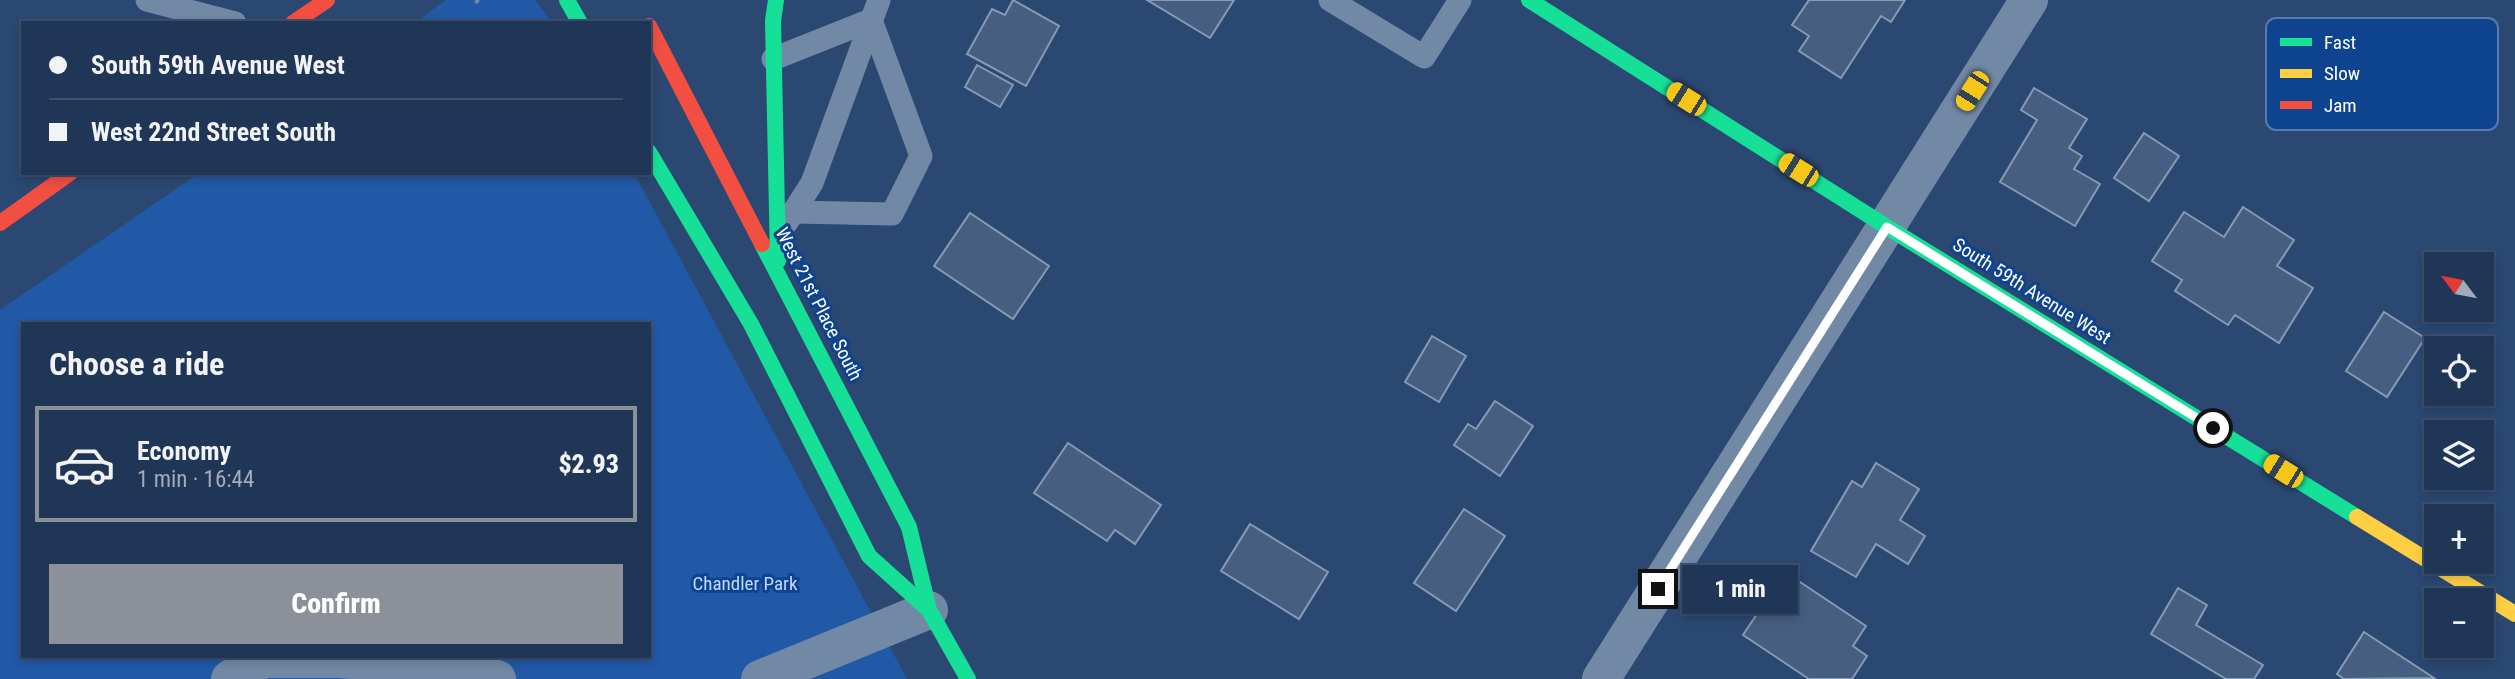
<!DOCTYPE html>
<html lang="en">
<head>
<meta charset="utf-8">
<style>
	:root { --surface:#203656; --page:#2d4160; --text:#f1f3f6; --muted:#a2abb9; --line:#3d506c; --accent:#8c9099 }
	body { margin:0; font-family:"Roboto Condensed",sans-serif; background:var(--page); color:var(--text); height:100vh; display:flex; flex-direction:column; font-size:26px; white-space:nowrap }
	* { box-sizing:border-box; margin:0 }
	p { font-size:23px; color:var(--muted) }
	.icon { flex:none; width:38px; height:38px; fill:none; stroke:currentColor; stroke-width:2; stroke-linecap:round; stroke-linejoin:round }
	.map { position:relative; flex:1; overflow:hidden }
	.sheet { position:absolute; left:21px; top:322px; width:630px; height:336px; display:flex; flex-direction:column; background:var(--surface); border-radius:0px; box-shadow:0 4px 10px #0003,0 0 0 2px var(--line) }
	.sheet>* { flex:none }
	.guide { position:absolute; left:21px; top:21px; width:630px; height:154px; border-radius:0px; box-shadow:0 4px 10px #0003,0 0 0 2px var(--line); display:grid; align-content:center; height:154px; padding:0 28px; background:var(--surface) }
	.needle { width:46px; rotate:302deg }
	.controls { position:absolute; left:2424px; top:252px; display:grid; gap:14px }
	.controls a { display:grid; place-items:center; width:70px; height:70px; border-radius:0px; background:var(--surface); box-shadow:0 4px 10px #0003,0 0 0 2px var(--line); font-size:35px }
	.end { position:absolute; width:32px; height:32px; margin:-16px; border:9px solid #fff; background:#111; box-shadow:0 0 0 4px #111 }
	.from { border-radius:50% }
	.bubble { position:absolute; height:49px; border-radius:0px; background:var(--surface); box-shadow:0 4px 10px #0003,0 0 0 2px var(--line); font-size:23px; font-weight:800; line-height:49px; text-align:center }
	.car { position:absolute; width:21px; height:42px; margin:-21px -10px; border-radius:9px; box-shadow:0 0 5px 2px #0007; background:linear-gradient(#f5c518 24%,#345 0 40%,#f5c518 0 76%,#345 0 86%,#f5c518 0) }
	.guide b { display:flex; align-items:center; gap:24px; height:66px; font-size:26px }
	.guide b+b { border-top:2px solid var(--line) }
	.guide i { width:18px; height:18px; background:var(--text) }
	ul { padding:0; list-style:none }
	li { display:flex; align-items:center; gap:21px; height:116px; margin:0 14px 10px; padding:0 14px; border:4px solid transparent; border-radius:0px }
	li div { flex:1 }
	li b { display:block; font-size:26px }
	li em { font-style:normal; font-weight:800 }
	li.active { border-color:var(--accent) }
	li>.icon { width:63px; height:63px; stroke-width:1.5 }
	h2 { padding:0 28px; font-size:32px; line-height:84px }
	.primary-button { display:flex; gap:14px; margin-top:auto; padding:14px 28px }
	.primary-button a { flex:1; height:80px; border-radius:0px; background:var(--accent); color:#fff; font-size:28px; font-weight:800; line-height:80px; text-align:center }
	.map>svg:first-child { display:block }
	.green { fill:#2159a7; fill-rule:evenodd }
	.building { fill:#465f80; stroke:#879ab4; stroke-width:2 }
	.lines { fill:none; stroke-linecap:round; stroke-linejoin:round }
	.path { stroke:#7289a6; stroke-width:4.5; stroke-dasharray:3.5 5; stroke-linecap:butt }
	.lane { stroke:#7289a6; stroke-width:23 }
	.street { stroke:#7289a6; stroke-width:38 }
	.fast { stroke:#16e098; stroke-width:16 }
	.slow { stroke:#ffcf43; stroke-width:16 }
	.jam { stroke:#f24e42; stroke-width:16 }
	.route { stroke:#fff; stroke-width:9 }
	.labels { text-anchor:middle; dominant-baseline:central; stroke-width:6; stroke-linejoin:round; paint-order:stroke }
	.street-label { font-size:19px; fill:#fff; stroke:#0e438f }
	.park-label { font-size:19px; fill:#bfdafe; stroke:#0e438f }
	.key { fill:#0e438f; stroke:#567bb1; stroke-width:2 }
	.key-label { font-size:19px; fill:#fff }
</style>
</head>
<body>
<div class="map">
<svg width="2515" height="679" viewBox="0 0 2515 679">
	<rect width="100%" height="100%" fill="#2b4872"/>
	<g class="green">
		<polygon points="446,0 535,0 553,23 414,23"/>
		<path d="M 199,173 L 634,173 L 907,679 L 0,679 L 0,310 ZM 23,324 L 649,324 L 649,656 L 23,656 Z"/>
	</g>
	<g class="building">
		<polygon points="1013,0 1059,26 1026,86 967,54 992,9 1005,15"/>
		<polygon points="1147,0 1234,0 1210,38"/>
		<polygon points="1809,0 1905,0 1891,22 1881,16 1841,78 1799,51 1809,36 1792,25"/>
		<polygon points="977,65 1013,85 1000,107 965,87"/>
		<polygon points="2034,88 2087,119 2069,148 2082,156 2074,169 2100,184 2075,226 2000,182 2037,120 2021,110"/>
		<polygon points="2144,133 2179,156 2149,201 2114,178"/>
		<polygon points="2243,207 2294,240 2277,266 2313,288 2279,343 2235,315 2228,325 2175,291 2182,280 2152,261 2184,212 2224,237"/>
		<polygon points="970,213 1049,266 1013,319 934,266"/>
		<polygon points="2384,312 2425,338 2387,397 2346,371"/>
		<polygon points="1432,336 1466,356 1439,402 1405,382"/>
		<polygon points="1495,401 1533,426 1500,476 1454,445 1468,424 1476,429"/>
		<polygon points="1068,443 1161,505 1135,544 1115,530 1107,541 1034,493"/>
		<polygon points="1876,463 1919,489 1900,520 1925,536 1908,564 1876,544 1856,577 1811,551 1852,481 1862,487"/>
		<polygon points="1464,509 1505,536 1456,611 1414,583"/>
		<polygon points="1250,524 1328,572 1299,619 1221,571"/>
		<polygon points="1785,572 1866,626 1853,646 1867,656 1852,679 1809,679 1743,635"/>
		<polygon points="2178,588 2207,605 2196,625 2263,665 2254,679 2226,679 2151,634"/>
		<polygon points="2364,632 2434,678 2344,679 2337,674"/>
	</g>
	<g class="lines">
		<polyline class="path" points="476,0 480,5"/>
		<g class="lane">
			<polyline points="147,0 235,23"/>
			<polyline points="1330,0 1424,57 1460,0"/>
			<polyline points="773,59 871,20 921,156 892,214 793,212"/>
			<polyline points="787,222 812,183 879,0"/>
		</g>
		<g class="street">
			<polyline points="230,679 263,659 339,659 419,665 497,679"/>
			<polyline points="760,679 929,610"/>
			<polyline points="1601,679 2029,0"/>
		</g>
		<g class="fast">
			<polyline points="567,0 580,23"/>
			<polyline points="776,0 773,21 778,261"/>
			<polyline points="1529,0 1887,227 2357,517"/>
			<polyline points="649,152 751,324 869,556 929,610"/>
			<polyline points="762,244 909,527 929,610 968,679"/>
		</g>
		<polyline class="slow" points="2357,517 2515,614"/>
		<g class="jam">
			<polyline points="293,23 327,0"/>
			<polyline points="649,26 762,244"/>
			<polyline points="0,223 70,173"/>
		</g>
	</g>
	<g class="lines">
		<polyline class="route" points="1658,589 1887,227 2213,428"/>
	</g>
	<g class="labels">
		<g class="street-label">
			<text transform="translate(2032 291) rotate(32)">South 59th Avenue West</text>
			<text transform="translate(819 304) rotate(63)">West 21st Place South</text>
		</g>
		<g class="park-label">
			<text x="745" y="583">Chandler Park</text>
		</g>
	</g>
	<rect x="2266" y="18" width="232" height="112" rx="10" class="key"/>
	<rect x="2280" y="38" width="32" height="8" fill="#16e098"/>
	<rect x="2280" y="69" width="32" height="9" fill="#ffcf43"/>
	<rect x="2280" y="101" width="32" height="8" fill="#f24e42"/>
	<g class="key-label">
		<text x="2324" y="49">Fast</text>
		<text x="2324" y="80">Slow</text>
		<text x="2324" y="112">Jam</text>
	</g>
</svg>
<div class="controls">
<a><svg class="needle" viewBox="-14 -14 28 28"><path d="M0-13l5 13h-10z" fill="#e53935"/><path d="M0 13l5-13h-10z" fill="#a2abb9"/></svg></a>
<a><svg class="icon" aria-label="locate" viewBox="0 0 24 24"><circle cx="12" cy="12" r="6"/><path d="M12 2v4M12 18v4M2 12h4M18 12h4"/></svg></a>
<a><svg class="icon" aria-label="layers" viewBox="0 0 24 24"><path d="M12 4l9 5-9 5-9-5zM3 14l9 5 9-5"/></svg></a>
<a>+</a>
<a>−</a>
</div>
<i class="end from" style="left:2213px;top:428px"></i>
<i class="end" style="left:1658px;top:589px"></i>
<div class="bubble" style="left:1682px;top:565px;width:116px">1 min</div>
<i class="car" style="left:1972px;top:91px;rotate:212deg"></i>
<i class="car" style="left:1686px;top:99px;rotate:302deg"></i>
<i class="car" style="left:1798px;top:170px;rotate:302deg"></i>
<i class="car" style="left:2283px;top:471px;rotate:302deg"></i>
<div class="guide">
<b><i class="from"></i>South 59th Avenue West</b>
<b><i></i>West 22nd Street South</b>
</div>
<section class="sheet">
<h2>Choose a ride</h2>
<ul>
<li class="active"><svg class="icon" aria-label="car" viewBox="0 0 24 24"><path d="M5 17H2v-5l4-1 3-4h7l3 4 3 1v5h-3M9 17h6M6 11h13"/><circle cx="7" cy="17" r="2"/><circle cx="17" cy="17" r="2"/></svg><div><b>Economy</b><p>1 min · 16:44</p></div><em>$2.93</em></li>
</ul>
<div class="primary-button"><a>Confirm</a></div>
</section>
</div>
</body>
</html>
